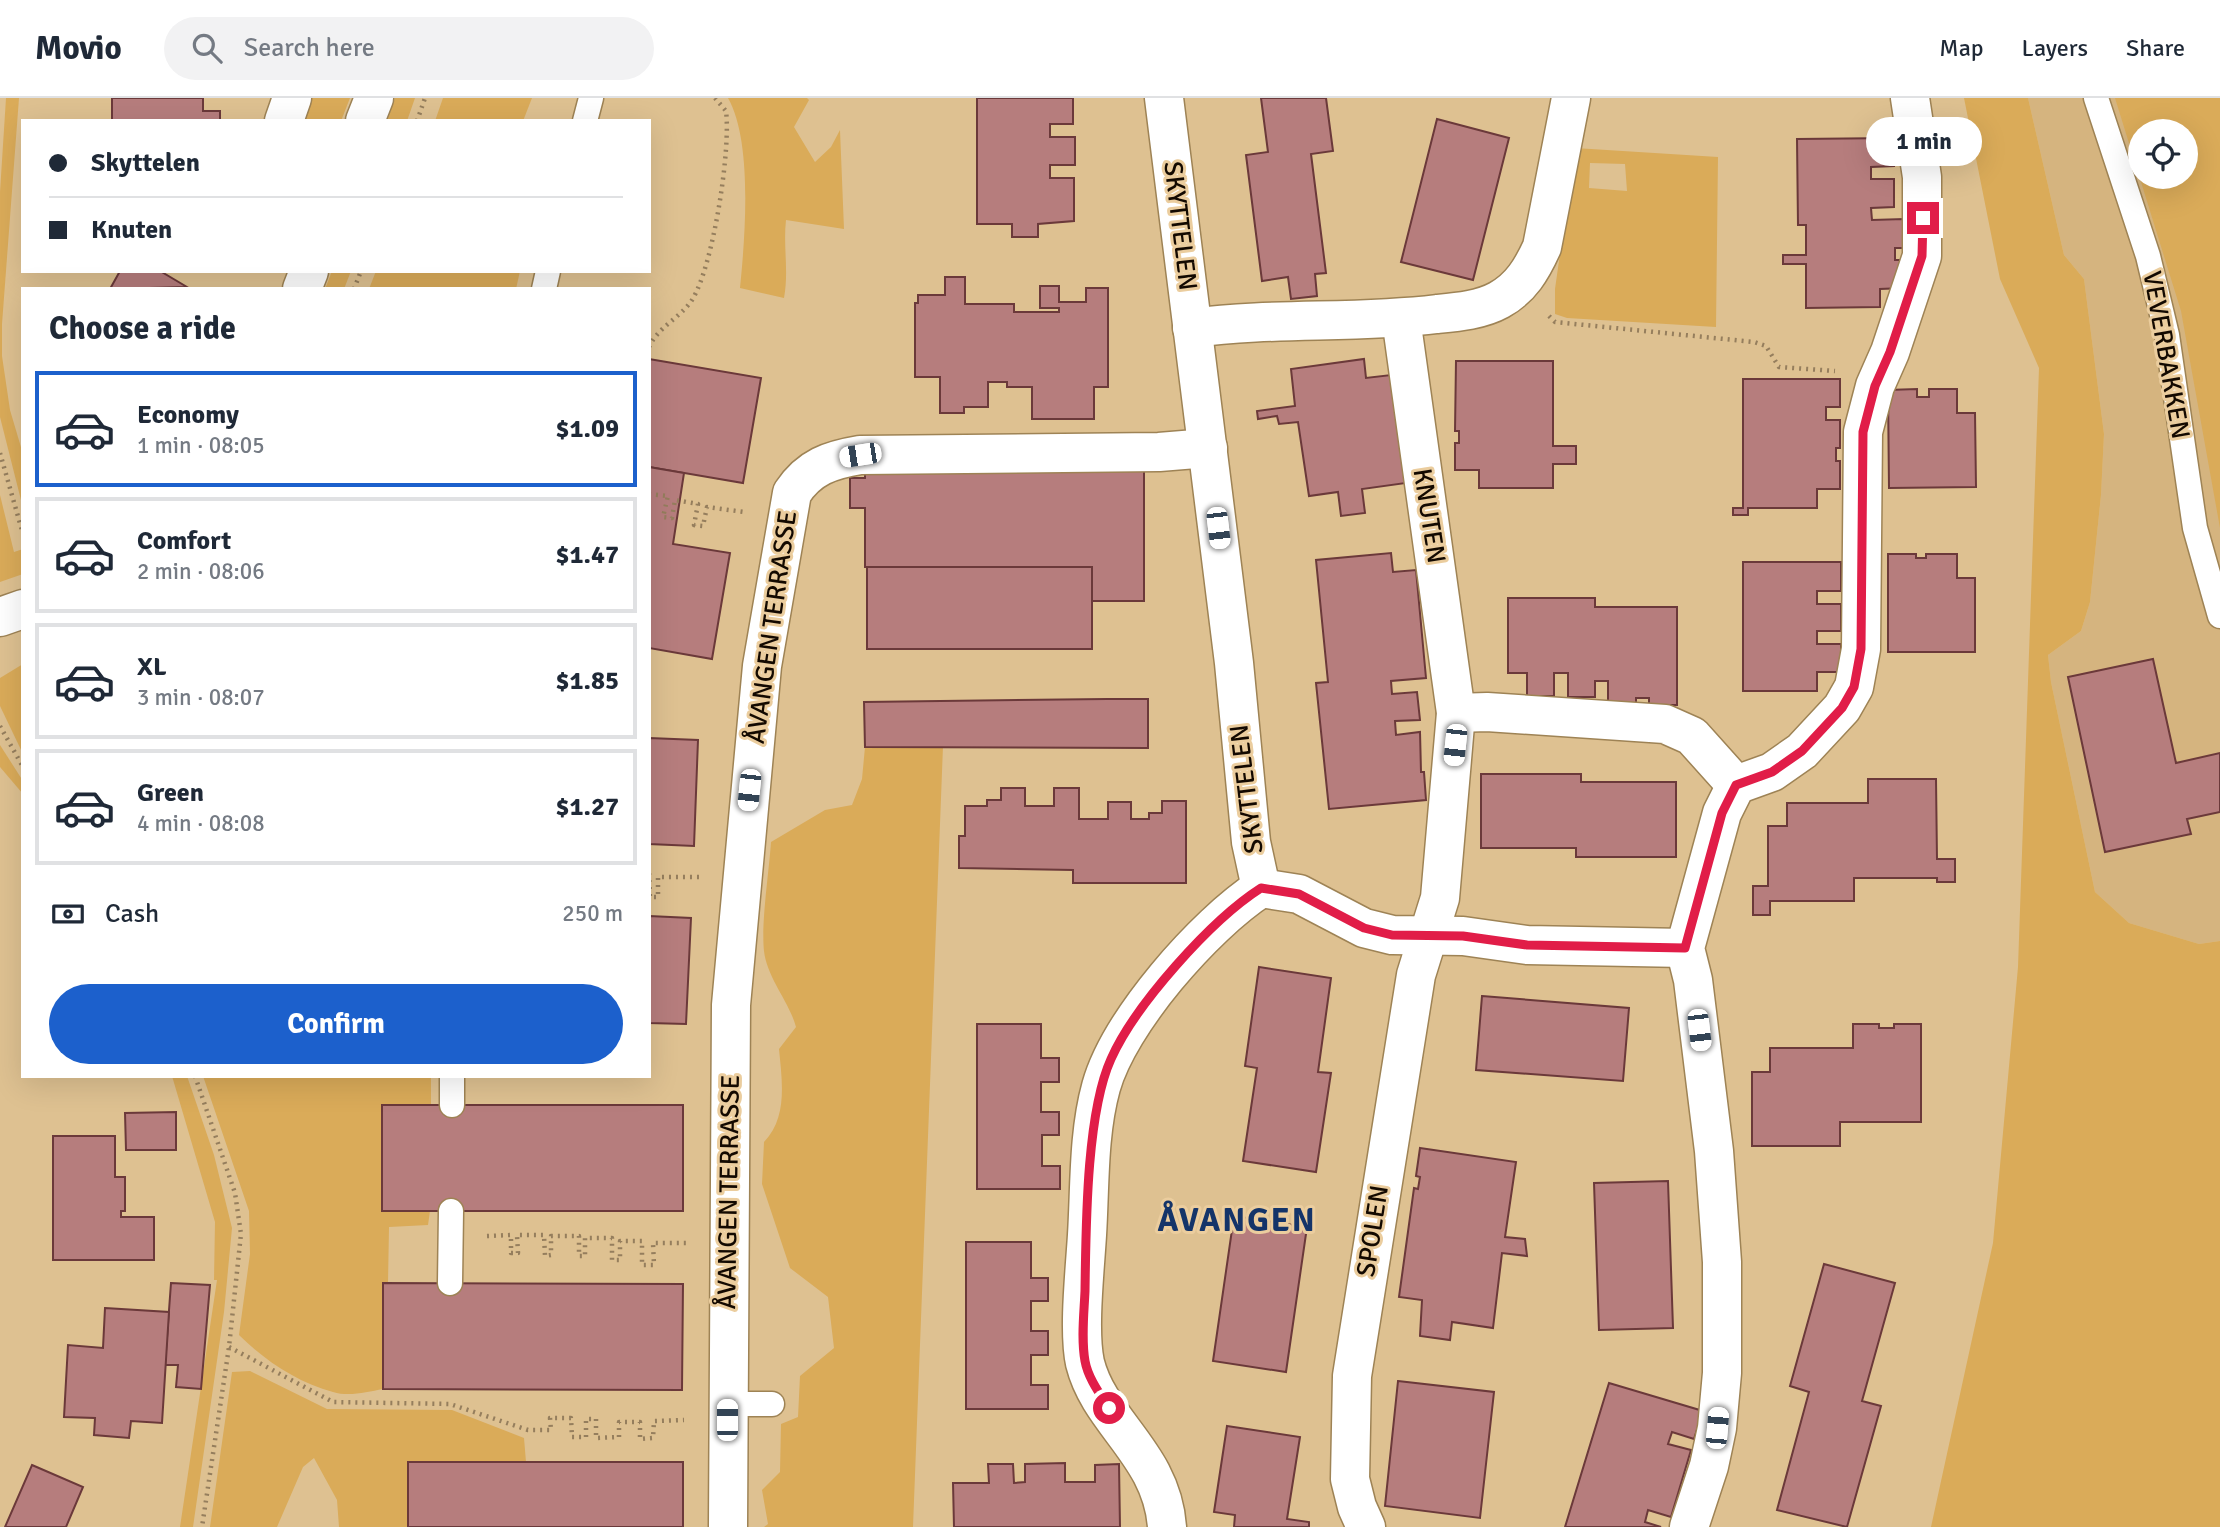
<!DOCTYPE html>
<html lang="en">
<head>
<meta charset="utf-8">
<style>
	:root { --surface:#fff; --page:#f2f2f3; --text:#1f2937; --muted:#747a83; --line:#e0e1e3; --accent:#1c60cc }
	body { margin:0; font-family:Signika,sans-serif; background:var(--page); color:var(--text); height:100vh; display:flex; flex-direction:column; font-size:26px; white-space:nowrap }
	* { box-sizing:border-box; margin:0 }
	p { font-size:23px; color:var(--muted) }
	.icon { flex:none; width:38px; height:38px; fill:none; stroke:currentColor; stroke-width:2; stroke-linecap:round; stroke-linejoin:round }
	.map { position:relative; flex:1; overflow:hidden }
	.drawer { position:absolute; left:21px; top:189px; width:630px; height:791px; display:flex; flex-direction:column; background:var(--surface); border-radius:0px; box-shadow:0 7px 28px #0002 }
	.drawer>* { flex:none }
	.top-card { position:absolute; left:21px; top:21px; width:630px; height:154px; border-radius:0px; box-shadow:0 7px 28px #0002; display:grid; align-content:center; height:154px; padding:0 28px; background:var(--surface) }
	.fabs { position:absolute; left:2128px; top:21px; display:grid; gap:14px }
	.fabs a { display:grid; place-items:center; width:70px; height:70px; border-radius:50%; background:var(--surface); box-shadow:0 7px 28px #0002; font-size:35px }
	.end { position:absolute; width:32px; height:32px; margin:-16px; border:9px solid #e11d48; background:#fff; box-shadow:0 0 0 4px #fff }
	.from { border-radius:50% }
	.bubble { position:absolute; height:49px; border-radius:24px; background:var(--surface); box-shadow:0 7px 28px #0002; font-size:23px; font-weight:700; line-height:49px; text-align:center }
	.car { position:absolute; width:21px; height:42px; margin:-21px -10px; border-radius:9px; box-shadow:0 0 5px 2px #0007; background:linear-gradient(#fff 24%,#345 0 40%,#fff 0 76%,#345 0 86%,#fff 0) }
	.top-card b { display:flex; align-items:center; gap:24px; height:66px; font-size:26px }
	.top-card b+b { border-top:2px solid var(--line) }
	.top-card i { width:18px; height:18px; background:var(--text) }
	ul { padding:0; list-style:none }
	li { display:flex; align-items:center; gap:21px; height:116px; margin:0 14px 10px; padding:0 14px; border:4px solid var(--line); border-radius:0px }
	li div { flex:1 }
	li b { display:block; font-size:26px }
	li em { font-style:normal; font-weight:700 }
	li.on { border-color:var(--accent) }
	li>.icon { width:63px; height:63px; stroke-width:1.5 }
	h2 { padding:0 28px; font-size:32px; line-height:84px }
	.pay { display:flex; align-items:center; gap:18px; height:77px; padding:0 28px; font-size:26px }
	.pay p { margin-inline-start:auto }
	.button { display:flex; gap:14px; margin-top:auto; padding:14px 28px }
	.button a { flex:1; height:80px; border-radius:42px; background:var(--accent); color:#fff; font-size:28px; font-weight:700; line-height:80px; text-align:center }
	header { display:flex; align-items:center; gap:42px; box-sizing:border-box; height:98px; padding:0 35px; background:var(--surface); border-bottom:2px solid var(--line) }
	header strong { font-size:33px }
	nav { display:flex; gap:38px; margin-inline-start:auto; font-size:24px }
	.search { width:490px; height:63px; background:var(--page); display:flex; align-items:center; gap:18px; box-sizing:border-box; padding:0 24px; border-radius:38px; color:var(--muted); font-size:26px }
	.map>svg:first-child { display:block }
	.built { fill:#d5b47f; fill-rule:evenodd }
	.green { fill:#daab59; fill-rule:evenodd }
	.building { fill:#b67d7d; stroke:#6b393a; stroke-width:2 }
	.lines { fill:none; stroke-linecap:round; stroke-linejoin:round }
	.lane-casing { stroke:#9e8355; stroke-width:27 }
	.street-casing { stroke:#9e8355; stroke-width:41 }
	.secondary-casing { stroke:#9e8355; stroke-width:41 }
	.path { stroke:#957e5d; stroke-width:4.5; stroke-dasharray:2 5; stroke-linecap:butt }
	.lane { stroke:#fff; stroke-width:24 }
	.street { stroke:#fff; stroke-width:38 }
	.secondary { stroke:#fff; stroke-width:38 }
	.route { stroke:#e11d48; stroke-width:9 }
	.labels { text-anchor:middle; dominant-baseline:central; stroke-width:6; stroke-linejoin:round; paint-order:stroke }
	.street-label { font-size:26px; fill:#130900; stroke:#ebcd9e }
	.district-label { font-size:33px; font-weight:bold; letter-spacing:2px; fill:#143469; stroke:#ebcd9e }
</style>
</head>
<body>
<header>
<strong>Movio</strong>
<div class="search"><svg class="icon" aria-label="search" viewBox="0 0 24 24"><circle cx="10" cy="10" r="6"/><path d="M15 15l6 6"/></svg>Search here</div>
<nav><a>Map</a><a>Layers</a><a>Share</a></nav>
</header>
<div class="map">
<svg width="2220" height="1429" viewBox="0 0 2220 1429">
	<rect width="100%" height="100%" fill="#dec191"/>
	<path class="built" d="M 2028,0 L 2220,0 L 2220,843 L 2199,846 L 2129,825 L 2095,794 L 2051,584 L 2048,557 L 2081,533 L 2090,504 L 2101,397 L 2104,336 L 2084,181 L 2064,157 ZM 2140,33 L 2186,33 L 2186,79 L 2140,79 Z"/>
	<g class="green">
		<polygon points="6,0 19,0 2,226 2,258 10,312 23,356 23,410 0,319 0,94"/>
		<polygon points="307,0 350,0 341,23 299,23"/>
		<polygon points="395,0 415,0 407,23 387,23"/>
		<polygon points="443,0 532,0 523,23 435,23"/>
		<path d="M 728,0 L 807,0 L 809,2 L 794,29 L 815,64 L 831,49 L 840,32 L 844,131 L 786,122 C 783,149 789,173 784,200 L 740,190 C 745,140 753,44 728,0 Z"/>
		<polygon points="1964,0 2028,0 2064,157 2084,181 2104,336 2101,397 2090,504 2081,533 2048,557 2051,584 2095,794 2129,825 2199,846 2220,843 2220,1429 1931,1429 1993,1145 2018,869 2039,270 2000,181"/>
		<path d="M 2115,0 L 2220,0 L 2220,430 L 2181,213 ZM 2140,33 L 2186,33 L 2186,79 L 2140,79 Z"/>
		<path d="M 1575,50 L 1718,59 L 1716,229 L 1567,220 L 1555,216 L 1555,191 ZM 1590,65 L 1625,66 L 1627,93 L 1589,90 Z"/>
		<polygon points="332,173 351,173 344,191 325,191"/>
		<polygon points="376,173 520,173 516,191 369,191"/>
		<polygon points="0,397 14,454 23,451 23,476 0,484"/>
		<polygon points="23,566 23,656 0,608 0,580"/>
		<polygon points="0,647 23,683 23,696 0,669"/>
		<path d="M 943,648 L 913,1429 L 764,1429 L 768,1426 L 762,1392 L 780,1374 L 781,1326 L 798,1319 L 800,1278 L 834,1250 L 828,1199 L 790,1170 L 762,1086 L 764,1044 C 788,1019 782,983 779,951 L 796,929 C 789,903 767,880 764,853 C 761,825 769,774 771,744 L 825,712 L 852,707 L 862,681 L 865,649 Z"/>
		<polygon points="172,978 187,978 214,1057 232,1130 224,1214 193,1429 180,1429 217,1182 214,1182 215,1124"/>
		<path d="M 203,978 L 431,978 L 431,1007 L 382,1008 L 382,1113 L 430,1113 L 428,1127 L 389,1129 L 388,1185 L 383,1185 L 383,1291 C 367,1294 349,1299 333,1294 C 298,1285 264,1262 239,1237 L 250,1156 L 249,1113 Z"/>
		<polygon points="250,1273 327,1311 452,1312 524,1340 526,1364 408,1364 408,1429 339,1429 337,1402 314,1360 303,1369 277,1429 210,1429 232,1274"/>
	</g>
	<g class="building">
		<polygon points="112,0 203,0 203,13 220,13 220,23 112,23"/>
		<polygon points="977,0 1073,0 1073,26 1050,26 1050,39 1075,39 1075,67 1050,67 1050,80 1074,80 1074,123 1038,126 1038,139 1012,139 1012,126 977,126"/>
		<polygon points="1261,0 1326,0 1333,53 1311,56 1326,175 1315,176 1317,198 1291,201 1288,179 1262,183 1246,57 1268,54"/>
		<polygon points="1437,21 1509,40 1473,182 1401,164"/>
		<polygon points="1894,40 1894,68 1871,69 1871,81 1894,81 1894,109 1871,110 1872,122 1904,121 1904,150 1895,150 1895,162 1904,162 1904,190 1880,191 1880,209 1806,210 1806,166 1783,166 1783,157 1806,157 1806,127 1798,127 1797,41"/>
		<polygon points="120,173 160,173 187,189 110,191"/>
		<polygon points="945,179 965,179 965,206 1014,206 1014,214 1059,214 1059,210 1040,210 1040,188 1059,188 1059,204 1086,204 1086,190 1108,190 1108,289 1094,289 1094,321 1032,321 1032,289 1007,289 1007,284 988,284 988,309 964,309 964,315 940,315 940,279 915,279 915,205 918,205 918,197 945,197"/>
		<polygon points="649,261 761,280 743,385 649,369"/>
		<polygon points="1364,261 1366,280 1391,277 1406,385 1362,391 1365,415 1341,418 1338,394 1309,398 1298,324 1279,326 1277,318 1258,321 1257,313 1295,308 1291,271"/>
		<polygon points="1456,263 1553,263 1553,348 1576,348 1576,366 1553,366 1553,390 1479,390 1479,372 1455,372 1455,345 1459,345 1459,333 1455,333"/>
		<polygon points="1743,281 1840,281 1840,309 1826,309 1826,322 1840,322 1840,350 1836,350 1836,363 1840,363 1840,391 1817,391 1817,410 1748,410 1748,417 1733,417 1733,410 1743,410"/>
		<polygon points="1917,291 1917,299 1929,299 1929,291 1957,291 1957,315 1975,315 1976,389 1889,390 1888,292"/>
		<polygon points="649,369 684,375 673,446 730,455 712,561 649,550"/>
		<polygon points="1144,371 1144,503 1092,503 1092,469 865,469 865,410 850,410 850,380 865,380 865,373"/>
		<polygon points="1391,455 1393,474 1416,472 1426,580 1391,583 1392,596 1417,594 1420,622 1395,623 1396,637 1420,634 1421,674 1424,674 1426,702 1329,711 1316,585 1328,584 1316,462"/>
		<polygon points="1888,456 1916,456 1916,460 1926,460 1926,456 1957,456 1957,480 1975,480 1975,554 1888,554"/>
		<polygon points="1743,464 1841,464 1841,493 1817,493 1817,506 1841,506 1841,533 1817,533 1817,546 1841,546 1841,574 1817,574 1817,593 1743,593"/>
		<rect x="867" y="469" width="225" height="82"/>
		<polygon points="1508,500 1595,500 1595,509 1677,509 1677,607 1649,607 1649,600 1636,600 1636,607 1608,607 1608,583 1595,583 1595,599 1568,599 1568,575 1554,575 1554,598 1527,598 1527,575 1508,575"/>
		<polygon points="2153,561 2176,665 2220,655 2220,714 2187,721 2191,736 2105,754 2068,579"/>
		<polygon points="1107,601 1148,601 1148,650 865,649 864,604"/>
		<polygon points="649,640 698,642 694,748 649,746"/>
		<polygon points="1481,676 1581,676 1581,684 1676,684 1676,759 1576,759 1576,750 1481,750"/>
		<polygon points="1868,681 1936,681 1937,761 1955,761 1955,784 1937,784 1937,780 1854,780 1854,803 1770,803 1770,817 1753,817 1753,788 1768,788 1768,728 1787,728 1787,705 1868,705"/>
		<polygon points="1001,690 1025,690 1025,708 1054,708 1054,690 1079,690 1079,721 1108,721 1108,704 1131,704 1131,721 1149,721 1149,715 1162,715 1162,703 1186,703 1186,785 1073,785 1073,772 959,770 959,738 965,738 965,708 987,708 987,702 1001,702"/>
		<polygon points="649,818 691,820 686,926 649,925"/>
		<polygon points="1259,869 1331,880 1318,974 1331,975 1316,1074 1243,1063 1257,970 1245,968"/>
		<polygon points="1482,898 1629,910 1623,983 1476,972"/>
		<polygon points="977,926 1041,926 1041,960 1059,960 1059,984 1041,984 1041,1014 1059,1014 1059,1037 1042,1037 1042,1068 1060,1068 1060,1091 977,1091"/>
		<polygon points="1853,926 1879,926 1879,930 1894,930 1894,926 1921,926 1921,1024 1840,1024 1840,1048 1752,1048 1752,974 1770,974 1770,950 1853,950"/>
		<rect x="382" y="1007" width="301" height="106"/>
		<polygon points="176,1014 176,1052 126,1052 125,1015"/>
		<polygon points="53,1038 115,1038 115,1079 125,1079 125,1113 121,1113 121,1119 154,1119 154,1162 53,1162"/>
		<polygon points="1420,1050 1516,1064 1505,1139 1525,1141 1527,1158 1502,1155 1493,1230 1452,1224 1450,1242 1420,1238 1422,1202 1399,1199 1414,1090 1418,1091 1420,1079 1416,1078"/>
		<polygon points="1668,1083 1673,1230 1599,1232 1594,1085"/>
		<polygon points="1234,1118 1307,1129 1286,1274 1213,1263"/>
		<polygon points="966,1144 1031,1144 1031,1180 1048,1180 1048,1203 1031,1203 1031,1233 1048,1233 1048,1257 1031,1257 1031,1287 1048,1287 1048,1311 966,1311"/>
		<polygon points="1824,1166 1895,1185 1862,1303 1881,1308 1847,1429 1777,1412 1809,1294 1790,1288"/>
		<polygon points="171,1185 210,1187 201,1291 176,1289 178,1267 165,1267"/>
		<polygon points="383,1185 683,1186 682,1292 383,1291"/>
		<polygon points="105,1210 169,1214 162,1325 131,1323 129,1340 94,1337 95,1320 64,1319 68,1247 103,1250"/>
		<polygon points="1398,1283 1494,1294 1480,1420 1385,1408"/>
		<polygon points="1609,1285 1703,1313 1694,1341 1672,1334 1668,1346 1691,1352 1671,1419 1648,1412 1645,1424 1661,1429 1565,1429"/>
		<polygon points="1227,1328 1300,1339 1287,1421 1309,1424 1309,1429 1234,1429 1235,1417 1214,1414"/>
		<rect x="408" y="1364" width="275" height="65"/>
		<polygon points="1065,1365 1065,1384 1095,1384 1095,1367 1119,1366 1120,1429 954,1429 953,1385 989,1385 988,1366 1013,1366 1014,1385 1025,1384 1025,1366"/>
		<polygon points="32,1367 83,1389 66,1429 5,1429"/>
	</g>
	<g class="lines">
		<defs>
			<g id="lane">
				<polyline points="2096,0 2148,158 2167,237 2195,430 2220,518"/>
				<polyline points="585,23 591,0"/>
				<polyline points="544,191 548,173"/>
				<polyline points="452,1007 452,978"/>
				<polyline points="450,1185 451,1113"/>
				<polyline points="727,1306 772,1306"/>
			</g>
			<g id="street">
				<polyline points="1164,0 1234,565 1251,744 1261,790"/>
				<polyline points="284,23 292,0"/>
				<path d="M 1192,230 C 1274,219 1356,226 1437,216 C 1458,214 1481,212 1499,202 C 1521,190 1532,171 1542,149 L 1571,0"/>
				<polyline points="1456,615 1487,614 1665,626 1692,638 1736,687"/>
				<polyline points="1261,790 1299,796 1364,830 1392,837 1463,838 1527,847 1685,850"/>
				<path d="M 728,1429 L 731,907 L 762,568 L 792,395 C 809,369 830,362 860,357 L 1159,354 L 1208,350"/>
				<path d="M 1167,1429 C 1162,1356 1100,1325 1085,1265 C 1078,1233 1085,1171 1087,1137 C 1090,1089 1088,1036 1101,989 C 1119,924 1204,827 1261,790"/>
				<polyline points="1366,1429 1357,1409 1350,1381 1352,1278 1416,877 1440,800 1456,615 1401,220"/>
				<polyline points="1689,1429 1709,1368 1717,1330 1722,1275 1722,1164 1714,1053 1693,882 1685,850 1722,715 1736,687 1772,674 1802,653 1842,610 1854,589 1861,551 1863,334 1875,288 1890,254 1922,158 1922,79 1910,0"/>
			</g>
			<g id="secondary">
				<polyline points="365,23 374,0"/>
				<polyline points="302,191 309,173"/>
				<polyline points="0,519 23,511"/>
			</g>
		</defs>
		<use href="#lane" class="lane-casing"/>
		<use href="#street" class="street-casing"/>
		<use href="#secondary" class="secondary-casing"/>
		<g class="path">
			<polyline points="417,23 425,0"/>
			<polyline points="354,191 361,173"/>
			<polyline points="1549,218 1555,224 1754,244 1766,248 1779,269 1835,273"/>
			<path d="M 649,249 C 658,229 680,220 692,202 C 713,169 731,52 726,13 L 715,0"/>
			<polyline points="0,355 23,436"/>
			<polyline points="649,396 668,398 663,419 672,420 675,402 698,406 694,427 703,428 707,409 744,414"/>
			<polyline points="0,628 23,669"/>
			<polyline points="649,775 650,799 658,799 658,779 699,779"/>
			<polyline points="195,978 235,1095 241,1136 229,1249 202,1429"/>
			<polyline points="487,1138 511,1137 511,1155 518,1155 517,1137 544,1137 545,1158 551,1157 551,1138 579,1138 579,1158 585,1158 585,1140 612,1140 612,1162 620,1162 620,1143 642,1143 642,1167 654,1167 653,1145 687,1145"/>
			<polyline points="229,1249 333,1304 450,1306 528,1332 551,1332 550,1320 571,1320 572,1339 586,1339 586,1321 596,1321 596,1340 619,1339 619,1324 640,1324 640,1341 653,1340 654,1323 684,1322"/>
		</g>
		<use href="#lane" class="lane"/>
		<use href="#street" class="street"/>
		<use href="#secondary" class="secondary"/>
	</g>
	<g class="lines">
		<path class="route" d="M 1109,1310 C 1100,1296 1088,1280 1085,1263 C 1081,1241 1084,1216 1085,1193 C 1086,1131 1086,1016 1111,961 C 1135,907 1211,822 1261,790 L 1299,796 L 1364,830 L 1392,837 L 1463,838 L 1527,847 L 1685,850 L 1722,715 L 1736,687 L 1772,674 L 1802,653 L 1842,610 L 1854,589 L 1861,551 L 1863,334 L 1875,288 L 1890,254 L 1922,158 L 1923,120"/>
	</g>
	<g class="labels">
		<g class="street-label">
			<text transform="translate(1180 128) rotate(83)">SKYTTELEN</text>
			<text transform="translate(2166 257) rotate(80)">VEVERBAKKEN</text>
			<text transform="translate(1429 418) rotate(81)">KNUTEN</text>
			<text transform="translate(772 529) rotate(-82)">ÅVANGEN TERRASSE</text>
			<text transform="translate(1247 691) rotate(-97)">SKYTTELEN</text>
			<text transform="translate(729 1094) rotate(-89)">ÅVANGEN TERRASSE</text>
			<text transform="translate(1373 1133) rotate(-81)">SPOLEN</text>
		</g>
		<g class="district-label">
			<text x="1237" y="1122">ÅVANGEN</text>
		</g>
	</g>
</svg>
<div class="fabs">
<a><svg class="icon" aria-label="locate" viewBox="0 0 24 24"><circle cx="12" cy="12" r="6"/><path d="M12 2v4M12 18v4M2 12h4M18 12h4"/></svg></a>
</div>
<i class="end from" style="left:1109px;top:1310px"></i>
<i class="end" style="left:1923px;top:120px"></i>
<div class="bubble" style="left:1866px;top:19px;width:116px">1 min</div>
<i class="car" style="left:860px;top:357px;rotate:261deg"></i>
<i class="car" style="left:1218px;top:430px;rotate:173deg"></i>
<i class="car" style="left:1455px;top:647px;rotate:186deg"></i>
<i class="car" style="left:749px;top:692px;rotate:186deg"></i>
<i class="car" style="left:1699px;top:932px;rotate:173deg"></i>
<i class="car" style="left:727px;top:1322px;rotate:0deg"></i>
<i class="car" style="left:1717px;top:1330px;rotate:5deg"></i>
<div class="top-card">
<b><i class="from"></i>Skyttelen</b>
<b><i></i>Knuten</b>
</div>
<section class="drawer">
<h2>Choose a ride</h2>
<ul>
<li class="on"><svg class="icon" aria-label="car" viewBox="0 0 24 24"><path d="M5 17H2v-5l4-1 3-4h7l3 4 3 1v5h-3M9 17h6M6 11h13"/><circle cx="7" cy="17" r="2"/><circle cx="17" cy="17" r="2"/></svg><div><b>Economy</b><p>1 min · 08:05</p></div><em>$1.09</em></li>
<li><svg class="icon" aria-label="car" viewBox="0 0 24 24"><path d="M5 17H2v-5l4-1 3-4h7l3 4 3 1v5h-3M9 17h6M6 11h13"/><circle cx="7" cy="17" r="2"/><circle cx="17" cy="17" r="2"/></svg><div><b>Comfort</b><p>2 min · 08:06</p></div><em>$1.47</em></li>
<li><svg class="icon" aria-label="car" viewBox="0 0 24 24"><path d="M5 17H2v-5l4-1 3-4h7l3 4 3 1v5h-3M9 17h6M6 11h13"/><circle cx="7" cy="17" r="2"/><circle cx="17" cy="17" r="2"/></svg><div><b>XL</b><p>3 min · 08:07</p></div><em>$1.85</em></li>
<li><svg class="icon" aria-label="car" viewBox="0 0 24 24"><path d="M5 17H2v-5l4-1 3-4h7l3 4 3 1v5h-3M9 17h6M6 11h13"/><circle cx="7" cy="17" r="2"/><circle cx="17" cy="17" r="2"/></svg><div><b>Green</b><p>4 min · 08:08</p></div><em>$1.27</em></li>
</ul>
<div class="pay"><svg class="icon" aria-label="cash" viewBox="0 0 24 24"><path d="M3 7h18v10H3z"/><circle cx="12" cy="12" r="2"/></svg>Cash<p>250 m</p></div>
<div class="button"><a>Confirm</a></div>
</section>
</div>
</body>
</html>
